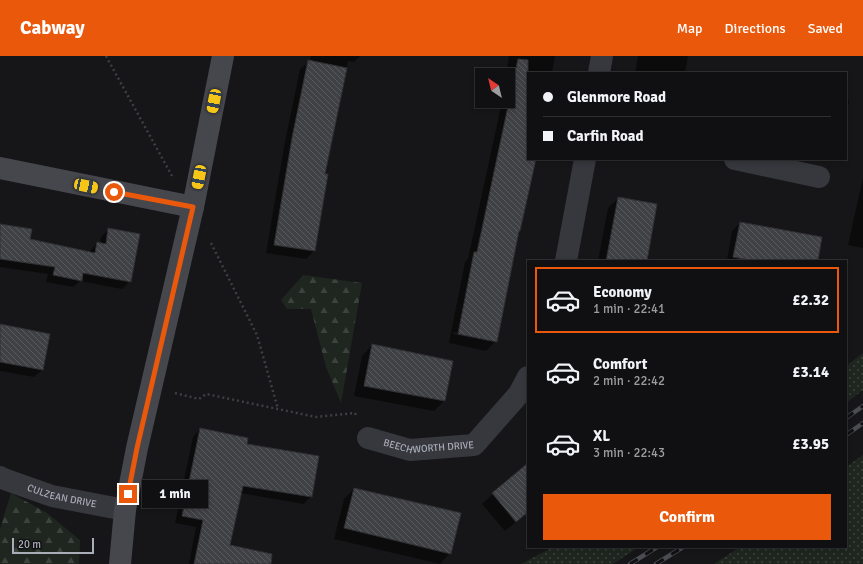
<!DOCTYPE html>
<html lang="en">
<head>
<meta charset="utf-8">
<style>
	:root { --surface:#101012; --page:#1e1e20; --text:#f1f3f6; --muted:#9c9d9f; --line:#303032; --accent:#ea580c }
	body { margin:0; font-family:Signika,sans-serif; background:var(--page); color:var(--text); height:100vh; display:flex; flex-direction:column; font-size:15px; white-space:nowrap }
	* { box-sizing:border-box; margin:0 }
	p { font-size:13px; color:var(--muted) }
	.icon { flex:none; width:22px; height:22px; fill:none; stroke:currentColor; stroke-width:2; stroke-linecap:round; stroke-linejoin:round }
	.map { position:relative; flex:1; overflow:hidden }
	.sheet { position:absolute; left:527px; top:204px; width:320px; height:288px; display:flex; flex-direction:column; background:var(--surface); border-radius:0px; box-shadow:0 2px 6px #0003,0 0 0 1px var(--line) }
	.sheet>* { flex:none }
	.banner { position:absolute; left:527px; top:16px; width:320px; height:88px; border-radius:0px; box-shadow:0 2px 6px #0003,0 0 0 1px var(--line); display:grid; align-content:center; height:88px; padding:0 16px; background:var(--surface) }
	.needle { width:26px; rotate:325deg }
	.controls { position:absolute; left:475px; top:12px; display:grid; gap:8px }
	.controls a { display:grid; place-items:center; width:40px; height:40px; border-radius:0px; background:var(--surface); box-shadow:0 2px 6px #0003,0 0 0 1px var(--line); font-size:20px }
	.scale { position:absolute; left:12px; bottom:10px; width:82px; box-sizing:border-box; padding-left:4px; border:2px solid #a8adb8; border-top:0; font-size:11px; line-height:14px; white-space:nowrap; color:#a8adb8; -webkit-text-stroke:3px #111113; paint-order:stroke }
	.end { position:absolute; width:18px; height:18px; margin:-9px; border:5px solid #ea580c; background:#fff; box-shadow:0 0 0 2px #fff }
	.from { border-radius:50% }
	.bubble { position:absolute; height:28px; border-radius:0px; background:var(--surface); box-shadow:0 2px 6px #0003,0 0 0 1px var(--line); font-size:13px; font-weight:700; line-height:28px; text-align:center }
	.car { position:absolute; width:12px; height:24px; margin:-12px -6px; border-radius:5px; box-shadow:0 0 3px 1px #0007; background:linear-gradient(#f5c518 24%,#345 0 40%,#f5c518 0 76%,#345 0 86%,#f5c518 0) }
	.banner b { display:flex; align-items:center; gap:14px; height:38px; font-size:15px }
	.banner b+b { border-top:1px solid var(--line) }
	.banner i { width:10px; height:10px; background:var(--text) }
	ul { padding:7px 0 0; list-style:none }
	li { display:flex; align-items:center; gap:12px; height:66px; margin:0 8px 6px; padding:0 8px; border:2px solid transparent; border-radius:0px }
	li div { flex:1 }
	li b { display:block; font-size:15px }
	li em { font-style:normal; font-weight:700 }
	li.active { border-color:var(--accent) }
	li>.icon { width:36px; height:36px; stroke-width:1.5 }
	.primary-button { display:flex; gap:8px; margin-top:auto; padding:8px 16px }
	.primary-button a { flex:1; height:46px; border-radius:0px; background:var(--accent); color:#fff; font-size:16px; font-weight:700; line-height:46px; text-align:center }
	header { display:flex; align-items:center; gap:24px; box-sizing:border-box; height:56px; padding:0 20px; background:var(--accent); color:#fff }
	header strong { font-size:19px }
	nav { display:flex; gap:22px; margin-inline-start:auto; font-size:14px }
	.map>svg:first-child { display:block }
	.grass { fill:url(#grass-dots) }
	.forest { fill:url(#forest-firs) }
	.shadow { fill:#0007; fill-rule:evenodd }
	.building { fill:url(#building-back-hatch); stroke:#303034 }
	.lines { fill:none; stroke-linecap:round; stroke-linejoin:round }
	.path { stroke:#3d3f44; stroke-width:2.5; stroke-dasharray:2 3; stroke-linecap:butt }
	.street { stroke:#37383d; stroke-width:22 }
	.secondary { stroke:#45474d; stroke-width:22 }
	.rail-casing { stroke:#4a4c52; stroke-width:4.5 }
	.rail { stroke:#111113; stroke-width:3; stroke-dasharray:9; stroke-linecap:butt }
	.route { stroke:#ea580c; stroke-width:5 }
	.labels { text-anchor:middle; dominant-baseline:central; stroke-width:3; stroke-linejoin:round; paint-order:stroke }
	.street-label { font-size:10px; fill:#a8adb8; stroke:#111113 }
</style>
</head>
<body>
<header>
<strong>Cabway</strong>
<nav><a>Map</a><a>Directions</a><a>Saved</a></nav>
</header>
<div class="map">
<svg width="863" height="508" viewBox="0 0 863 508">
	<defs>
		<pattern id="grass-dots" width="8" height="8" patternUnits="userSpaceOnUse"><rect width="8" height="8" fill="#1e261f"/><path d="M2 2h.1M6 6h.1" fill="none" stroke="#3c433d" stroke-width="1.8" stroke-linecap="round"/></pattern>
		<pattern id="forest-firs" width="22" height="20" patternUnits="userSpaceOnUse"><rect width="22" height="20" fill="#1e261f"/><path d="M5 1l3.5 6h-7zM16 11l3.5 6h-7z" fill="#3c433d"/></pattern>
		<pattern id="building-back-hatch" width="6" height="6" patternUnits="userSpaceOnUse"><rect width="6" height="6" fill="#404145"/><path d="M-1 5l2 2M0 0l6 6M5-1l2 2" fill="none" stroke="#595a5e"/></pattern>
	</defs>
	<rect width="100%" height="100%" fill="#161618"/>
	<g class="grass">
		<polygon points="863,297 863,334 846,347 846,310"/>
		<polygon points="863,399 863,508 714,508 740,491 846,491 846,411"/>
		<polygon points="553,491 639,491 613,508 521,508"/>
	</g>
	<g class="forest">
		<polygon points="303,219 362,227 341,347 326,311 311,253 287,253 281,244"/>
		<polygon points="11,437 47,457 80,484 79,508 0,508 0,473"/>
	</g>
	<g class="shadow">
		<polygon points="311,0 360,0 354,6 348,5 324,119 327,119 314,195 306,203 266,197 284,91 300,13 310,5"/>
		<path d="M 509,0 L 555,0 L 552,17 L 528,17 L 528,103 L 535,103 L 518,176 L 496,285 L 486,295 L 449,287 L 465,206 L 468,203 L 502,45 L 508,45 L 508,19 L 506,19 ZM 453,276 L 490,283 L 490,285 L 453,278 Z"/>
		<polygon points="638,0 688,0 685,17 635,17"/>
		<polygon points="846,43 849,44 846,62"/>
		<polygon points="863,121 863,192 848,189"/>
		<polygon points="619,142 646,205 598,205 608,152"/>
		<polygon points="740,167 817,205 727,205 732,175"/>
		<polygon points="0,169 29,184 89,196 97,187 100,188 101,181 109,173 130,225 122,233 80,225 73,231 46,226 48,218 0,211"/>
		<polygon points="0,270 49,279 42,314 34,321 0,315"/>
		<polygon points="372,289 452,305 444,345 434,355 354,340 362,300"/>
		<polygon points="200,373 246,389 311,440 304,448 240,437 229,490 235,508 189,508 196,471 175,467 193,381"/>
		<polygon points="528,408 528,456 505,475 482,448 493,438"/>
		<polygon points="354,433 450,497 440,508 334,483 344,443"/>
	</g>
	<g class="building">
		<polygon points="518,3 528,4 528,103 536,103 520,175 519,175 497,286 458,278 474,196 477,196"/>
		<polygon points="308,4 347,12 325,118 328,118 315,195 274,189 292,82"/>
		<polygon points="618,141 657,148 647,205 606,205"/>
		<polygon points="740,166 822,181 818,205 754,205 733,201"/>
		<polygon points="0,168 32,173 30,183 95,197 97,186 106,188 108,172 140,178 131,226 83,217 82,225 53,219 55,211 0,203"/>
		<polygon points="0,268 50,278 43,314 0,306"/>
		<polygon points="372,288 453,305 445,345 364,330"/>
		<polygon points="200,372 248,382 247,388 319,400 312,441 243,430 230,489 272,498 271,508 194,508 203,464 182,460"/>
		<polygon points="528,407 528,456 516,466 492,437"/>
		<polygon points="354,432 461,457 451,498 344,472"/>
	</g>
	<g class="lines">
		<g class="path">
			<polyline points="106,0 172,120"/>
			<polyline points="211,187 257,279 278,353"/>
			<polyline points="175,337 199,343 206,338 316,361 355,357 357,361"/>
		</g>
		<g class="street">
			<polyline points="599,17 602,0"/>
			<polyline points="735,103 819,121"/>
			<polyline points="566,205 585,103"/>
			<path id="s1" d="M 368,382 L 410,394 L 474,389 L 519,338 L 528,321"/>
			<path id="s2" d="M 0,421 L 4,423 L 52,440 L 125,454"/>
		</g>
		<g class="secondary">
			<polyline points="0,112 193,151"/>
			<polyline points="120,508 125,454 137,392 193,151 223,0"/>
		</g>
		<defs>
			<g id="rail">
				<polyline points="846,362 863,350"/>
				<polyline points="846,379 863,367"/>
				<polyline points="630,508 657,491"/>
				<polyline points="656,508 683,491"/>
			</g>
		</defs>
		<use href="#rail" class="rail-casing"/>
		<use href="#rail" class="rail"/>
	</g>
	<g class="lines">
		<polyline class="route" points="114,136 193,151 137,392 128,438"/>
	</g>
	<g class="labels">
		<g class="street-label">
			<text stroke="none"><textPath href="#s1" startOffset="62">BEECHWORTH DRIVE</textPath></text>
			<text stroke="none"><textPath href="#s2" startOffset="65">CULZEAN DRIVE</textPath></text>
		</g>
	</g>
</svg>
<div class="controls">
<a><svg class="needle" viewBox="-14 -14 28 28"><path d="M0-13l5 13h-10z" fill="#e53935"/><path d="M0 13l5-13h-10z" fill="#9c9d9f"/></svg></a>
</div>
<div class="scale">20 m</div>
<i class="end from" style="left:114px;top:136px"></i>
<i class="end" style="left:128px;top:438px"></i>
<div class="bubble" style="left:142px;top:424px;width:66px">1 min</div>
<i class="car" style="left:214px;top:45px;rotate:191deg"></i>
<i class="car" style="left:199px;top:121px;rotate:191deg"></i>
<i class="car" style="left:86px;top:130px;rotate:102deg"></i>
<div class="banner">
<b><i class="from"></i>Glenmore Road</b>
<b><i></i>Carfin Road</b>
</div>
<section class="sheet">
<ul>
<li class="active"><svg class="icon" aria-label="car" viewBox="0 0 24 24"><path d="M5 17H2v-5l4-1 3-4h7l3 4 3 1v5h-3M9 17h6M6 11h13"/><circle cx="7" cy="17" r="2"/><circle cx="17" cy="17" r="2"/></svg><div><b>Economy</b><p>1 min · 22:41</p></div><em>£2.32</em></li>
<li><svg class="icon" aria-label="car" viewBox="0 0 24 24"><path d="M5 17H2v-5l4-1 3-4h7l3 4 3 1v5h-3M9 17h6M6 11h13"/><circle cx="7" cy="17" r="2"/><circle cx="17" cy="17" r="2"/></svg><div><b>Comfort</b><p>2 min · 22:42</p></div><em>£3.14</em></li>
<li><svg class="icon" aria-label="car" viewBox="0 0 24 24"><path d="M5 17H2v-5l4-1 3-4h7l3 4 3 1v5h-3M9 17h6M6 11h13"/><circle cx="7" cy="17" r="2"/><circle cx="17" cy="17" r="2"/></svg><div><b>XL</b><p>3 min · 22:43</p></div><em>£3.95</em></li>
</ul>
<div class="primary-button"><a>Confirm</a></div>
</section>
</div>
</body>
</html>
